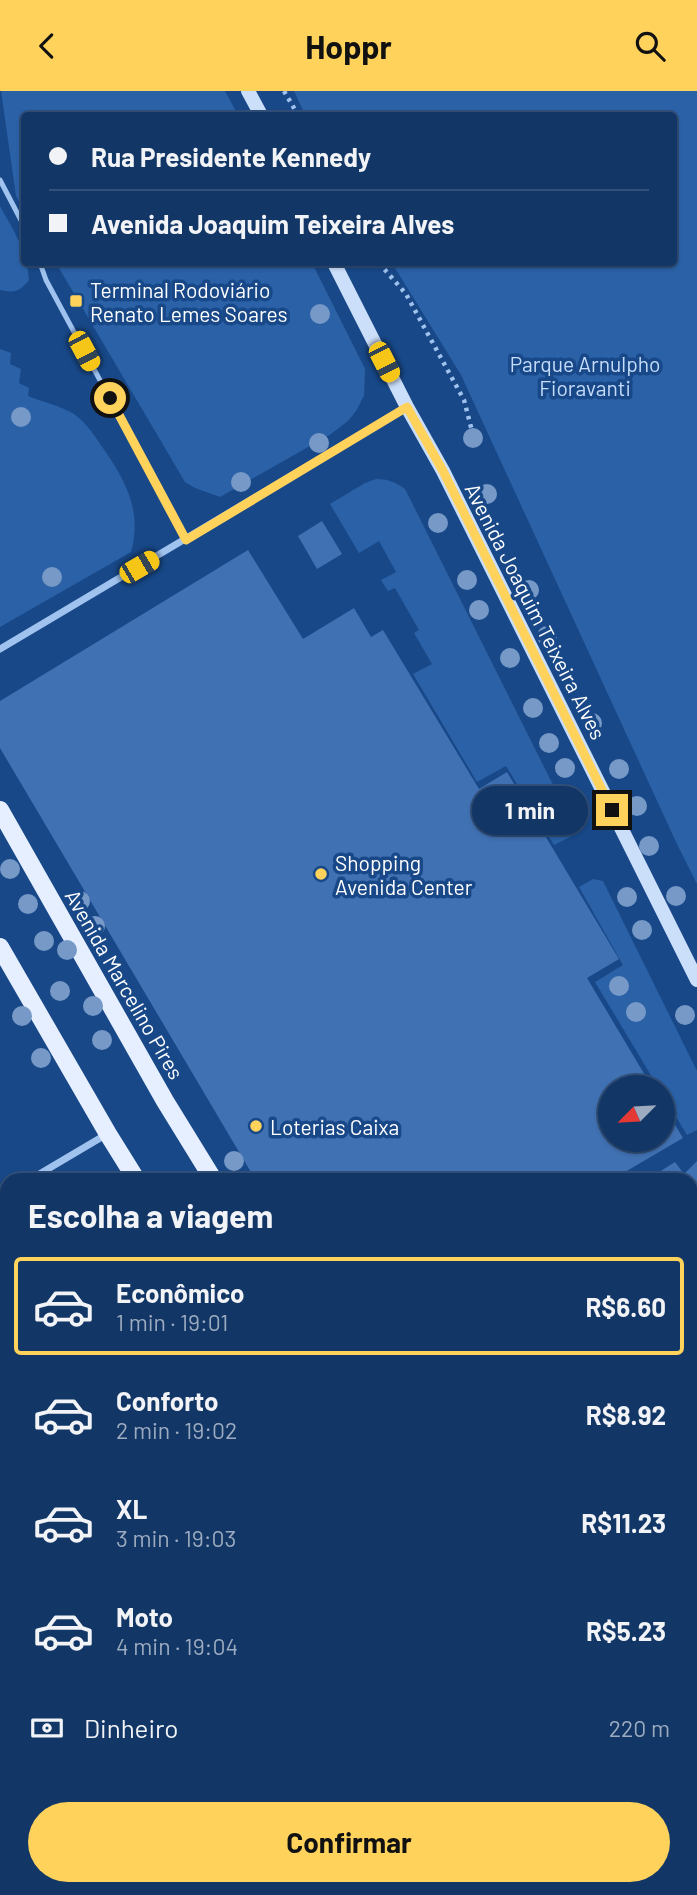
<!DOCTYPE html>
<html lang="pt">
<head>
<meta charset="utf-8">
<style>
	:root { --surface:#123666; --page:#1b3e6c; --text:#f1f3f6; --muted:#9cabbf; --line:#31507a; --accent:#ffd25c }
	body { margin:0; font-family:Barlow,sans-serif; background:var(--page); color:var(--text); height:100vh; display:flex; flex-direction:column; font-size:26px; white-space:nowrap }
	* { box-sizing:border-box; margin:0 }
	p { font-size:23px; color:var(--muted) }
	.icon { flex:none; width:38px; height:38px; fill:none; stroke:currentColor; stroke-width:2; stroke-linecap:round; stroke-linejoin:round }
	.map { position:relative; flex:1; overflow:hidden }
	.drawer { position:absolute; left:0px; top:1082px; width:698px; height:723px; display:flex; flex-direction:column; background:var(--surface); border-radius:21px 21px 0 0; box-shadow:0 2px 5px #0004,0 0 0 2px var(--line) }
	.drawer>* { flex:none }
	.guide { position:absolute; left:21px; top:21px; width:656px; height:154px; border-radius:7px; box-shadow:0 2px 5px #0004,0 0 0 2px var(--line); display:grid; align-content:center; height:154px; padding:0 28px; background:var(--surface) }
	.needle { width:46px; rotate:246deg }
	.controls { position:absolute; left:598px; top:984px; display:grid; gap:14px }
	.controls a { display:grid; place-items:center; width:77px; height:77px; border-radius:50%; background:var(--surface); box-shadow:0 2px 5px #0004,0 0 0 2px var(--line); font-size:35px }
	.end { position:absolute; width:32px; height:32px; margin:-16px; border:9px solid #ffd25c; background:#111; box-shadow:0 0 0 4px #111 }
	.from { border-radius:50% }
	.bubble { position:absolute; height:49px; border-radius:24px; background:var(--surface); box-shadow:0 2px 5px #0004,0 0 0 2px var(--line); font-size:23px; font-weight:700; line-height:49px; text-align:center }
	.car { position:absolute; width:21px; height:42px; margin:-21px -10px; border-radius:9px; box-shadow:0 0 5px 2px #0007; background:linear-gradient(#f5c518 24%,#345 0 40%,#f5c518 0 76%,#345 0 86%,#f5c518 0) }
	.guide b { display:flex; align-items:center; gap:24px; height:66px; font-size:26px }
	.guide b+b { border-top:2px solid var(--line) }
	.guide i { width:18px; height:18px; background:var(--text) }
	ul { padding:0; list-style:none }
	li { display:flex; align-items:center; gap:21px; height:98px; margin:0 14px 10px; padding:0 14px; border:4px solid transparent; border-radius:7px }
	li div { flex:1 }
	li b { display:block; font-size:26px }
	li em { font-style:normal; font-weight:700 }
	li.active { border-color:var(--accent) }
	li>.icon { width:63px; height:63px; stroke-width:1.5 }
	h2 { padding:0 28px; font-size:32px; line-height:84px }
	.pay { display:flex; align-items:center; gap:18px; height:77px; padding:0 28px; font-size:26px }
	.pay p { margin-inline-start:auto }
	.primary-button { display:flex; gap:14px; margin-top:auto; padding:14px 28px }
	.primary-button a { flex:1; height:80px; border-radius:42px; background:var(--accent); color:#111; font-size:28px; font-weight:700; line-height:80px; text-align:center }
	header { display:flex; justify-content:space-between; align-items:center; height:91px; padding:0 28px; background:var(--accent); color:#111; font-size:32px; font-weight:700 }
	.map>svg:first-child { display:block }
	.green { fill:#2a61a7 }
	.building { fill:#4071b2 }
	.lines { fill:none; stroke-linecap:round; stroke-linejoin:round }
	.path { stroke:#9fc2ee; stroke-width:4.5; stroke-dasharray:3.5 5; stroke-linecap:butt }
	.lane { stroke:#9fc2ee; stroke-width:5 }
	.street { stroke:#9fc2ee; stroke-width:7 }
	.secondary { stroke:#ccdffa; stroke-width:14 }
	.primary { stroke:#e6efff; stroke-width:18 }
	.tree { fill:#7799c7 }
	.route { stroke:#ffd25c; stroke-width:9 }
	.poi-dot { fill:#ffd25c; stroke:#184888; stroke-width:2.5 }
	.labels { text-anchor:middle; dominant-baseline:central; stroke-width:7; stroke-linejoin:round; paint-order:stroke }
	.poi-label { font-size:21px; fill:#fff; stroke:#184888; text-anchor:start }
	.park-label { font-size:21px; fill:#c5dcfa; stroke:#184888 }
	.street-label { font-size:21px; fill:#fff; stroke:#184888 }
</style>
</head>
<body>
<header><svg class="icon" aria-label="back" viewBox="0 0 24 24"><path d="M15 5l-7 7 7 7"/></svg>Hoppr<svg class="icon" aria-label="search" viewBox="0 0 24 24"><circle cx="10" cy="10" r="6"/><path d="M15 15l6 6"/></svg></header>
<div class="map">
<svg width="697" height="1804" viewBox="0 0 697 1804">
	<rect width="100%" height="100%" fill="#184888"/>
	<g class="green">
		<polygon points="1,0 225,0 238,24 24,24 24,119 16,105"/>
		<polygon points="294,0 697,0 697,793 676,751 461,284 392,172 674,172 674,24 305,24"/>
		<path d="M 0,115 C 9,132 24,153 24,172 L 27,172 L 29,189 C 20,201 14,202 0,199 Z"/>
		<polygon points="56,172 312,172 365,278 364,305 356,320 348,330 331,343 220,406 195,397 185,391"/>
		<path d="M 0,258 L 11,262 L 10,273 L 21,278 L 19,292 L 29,297 L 28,305 C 43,311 61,315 74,323 C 88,333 96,347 105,360 C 127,392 142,422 131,461 L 0,536 Z"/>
		<path d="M 376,388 C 388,388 395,391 405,398 L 573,734 L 570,746 L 554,754 L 506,675 L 477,691 L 413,583 L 432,573 L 414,542 L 419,539 L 395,497 L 388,500 L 381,489 L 396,481 L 379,450 L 359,462 L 330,413 L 365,392 Z"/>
		<polygon points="593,788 603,790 697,980 697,1039 687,1044 663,1004 663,996 658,996 595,891 623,874 579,796"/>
	</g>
	<g class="building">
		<polygon points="322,430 342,463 317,478 298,445"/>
		<polygon points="248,459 303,548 354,517 371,546 383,539 479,698 507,681 619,868 587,887 652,996 611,996 611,1048 663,1048 663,1014 683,1047 613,1088 255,1088 0,657 0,610"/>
		<polygon points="697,1070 697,1181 691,1185 691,1088 648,1088 675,1071 684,1083"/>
		<polygon points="7,1696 7,1719 0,1707 0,1700"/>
	</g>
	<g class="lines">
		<g class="path">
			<polyline points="284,0 298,24"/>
			<polyline points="379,172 406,203 464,309 472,340"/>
		</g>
		<g class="lane">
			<polyline points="0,89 24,135"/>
			<polyline points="40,172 46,189 186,449"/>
		</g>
		<g class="street">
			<polyline points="0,558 407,316"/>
			<polyline points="31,1088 107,1043"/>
			<polyline points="0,1107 7,1103"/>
			<polyline points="691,1246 697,1243"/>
			<polyline points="0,1641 7,1637"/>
			<polyline points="691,1770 697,1767"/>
		</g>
		<g class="secondary">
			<polyline points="248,0 261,24"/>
			<polyline points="334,172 407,316 443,380 697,889"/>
			<polyline points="0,1768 7,1780"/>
			<polyline points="18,1797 22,1804"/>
		</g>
		<g class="primary">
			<polyline points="0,719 165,1010 213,1088"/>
			<polyline points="0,856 108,1043 136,1088"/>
			<polyline points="565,1797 569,1804"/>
			<polyline points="635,1804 643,1799"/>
		</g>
	</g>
	<g class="tree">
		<circle cx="320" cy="223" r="10"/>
		<circle cx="21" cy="326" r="10"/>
		<circle cx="473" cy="347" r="10"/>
		<circle cx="319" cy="352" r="10"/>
		<circle cx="241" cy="391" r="10"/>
		<circle cx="487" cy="403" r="10"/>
		<circle cx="438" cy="432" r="10"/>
		<circle cx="52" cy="486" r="10"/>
		<circle cx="467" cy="489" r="10"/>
		<circle cx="529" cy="499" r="10"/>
		<circle cx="479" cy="519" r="10"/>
		<circle cx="547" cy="545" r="10"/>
		<circle cx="510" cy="567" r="10"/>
		<circle cx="533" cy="617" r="10"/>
		<circle cx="592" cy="632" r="10"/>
		<circle cx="549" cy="652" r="10"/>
		<circle cx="565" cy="677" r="10"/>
		<circle cx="619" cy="678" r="10"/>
		<circle cx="637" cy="715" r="10"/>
		<circle cx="649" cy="755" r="10"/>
		<circle cx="10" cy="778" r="10"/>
		<circle cx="676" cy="805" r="10"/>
		<circle cx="627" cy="806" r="10"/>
		<circle cx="80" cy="810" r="10"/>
		<circle cx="28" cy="813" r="10"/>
		<circle cx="95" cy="835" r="10"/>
		<circle cx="642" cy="839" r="10"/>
		<circle cx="44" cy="850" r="10"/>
		<circle cx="67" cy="859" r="10"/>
		<circle cx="619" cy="895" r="10"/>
		<circle cx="60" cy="900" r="10"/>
		<circle cx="93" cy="915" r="10"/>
		<circle cx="636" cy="921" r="10"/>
		<circle cx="685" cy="924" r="10"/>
		<circle cx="22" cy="925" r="10"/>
		<circle cx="102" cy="949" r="10"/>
		<circle cx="41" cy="967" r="10"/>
		<circle cx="234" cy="1070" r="10"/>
	</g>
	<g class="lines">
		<polyline class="route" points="110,307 186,449 407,316 443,380 612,719"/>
	</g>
	<g class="poi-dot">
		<rect x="69" y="203" width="14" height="14" rx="3.5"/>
		<circle cx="321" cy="783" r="7"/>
		<circle cx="256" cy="1035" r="7"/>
	</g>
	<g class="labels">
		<g class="poi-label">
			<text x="90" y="198">Terminal Rodoviário<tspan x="90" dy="24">Renato Lemes Soares</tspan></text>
			<text x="335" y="771">Shopping<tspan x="335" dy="24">Avenida Center</tspan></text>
			<text x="270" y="1035">Loterias Caixa</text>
		</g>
		<g class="park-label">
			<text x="585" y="272">Parque Arnulpho<tspan x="585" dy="24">Fioravanti</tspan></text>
		</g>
		<g class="street-label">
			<text transform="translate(536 520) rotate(63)">Avenida Joaquim Teixeira Alves</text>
			<text transform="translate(125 893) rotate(60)">Avenida Marcelino Pires</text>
		</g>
	</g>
</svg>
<div class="controls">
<a><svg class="needle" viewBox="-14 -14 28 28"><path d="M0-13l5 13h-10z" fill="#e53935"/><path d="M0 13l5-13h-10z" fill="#9cabbf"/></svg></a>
</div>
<i class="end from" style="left:110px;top:307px"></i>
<i class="end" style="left:612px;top:719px"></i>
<div class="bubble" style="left:472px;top:695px;width:116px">1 min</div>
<i class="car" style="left:84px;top:260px;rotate:152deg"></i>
<i class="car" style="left:384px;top:271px;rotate:153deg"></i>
<i class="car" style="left:139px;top:476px;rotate:60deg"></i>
<div class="guide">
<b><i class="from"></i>Rua Presidente Kennedy</b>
<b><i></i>Avenida Joaquim Teixeira Alves</b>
</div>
<section class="drawer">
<h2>Escolha a viagem</h2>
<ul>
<li class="active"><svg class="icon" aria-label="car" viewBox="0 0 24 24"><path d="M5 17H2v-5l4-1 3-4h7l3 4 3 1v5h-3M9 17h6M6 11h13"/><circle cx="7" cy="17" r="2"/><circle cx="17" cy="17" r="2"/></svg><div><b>Econômico</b><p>1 min · 19:01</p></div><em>R$6.60</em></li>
<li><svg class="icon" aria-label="car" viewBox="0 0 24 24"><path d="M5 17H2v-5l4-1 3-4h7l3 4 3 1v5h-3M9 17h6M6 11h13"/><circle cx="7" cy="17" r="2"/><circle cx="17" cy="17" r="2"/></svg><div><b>Conforto</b><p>2 min · 19:02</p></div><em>R$8.92</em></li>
<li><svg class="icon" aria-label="car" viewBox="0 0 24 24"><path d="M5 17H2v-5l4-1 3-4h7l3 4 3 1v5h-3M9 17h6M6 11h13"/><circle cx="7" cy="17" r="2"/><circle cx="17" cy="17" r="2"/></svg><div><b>XL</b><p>3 min · 19:03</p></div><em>R$11.23</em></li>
<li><svg class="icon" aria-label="car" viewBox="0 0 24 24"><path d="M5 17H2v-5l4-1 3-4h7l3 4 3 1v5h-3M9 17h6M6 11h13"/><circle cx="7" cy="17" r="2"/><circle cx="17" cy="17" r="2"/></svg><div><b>Moto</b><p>4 min · 19:04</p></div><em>R$5.23</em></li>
</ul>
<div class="pay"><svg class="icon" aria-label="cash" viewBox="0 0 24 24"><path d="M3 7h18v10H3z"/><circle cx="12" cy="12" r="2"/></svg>Dinheiro<p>220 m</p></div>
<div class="primary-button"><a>Confirmar</a></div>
</section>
</div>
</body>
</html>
